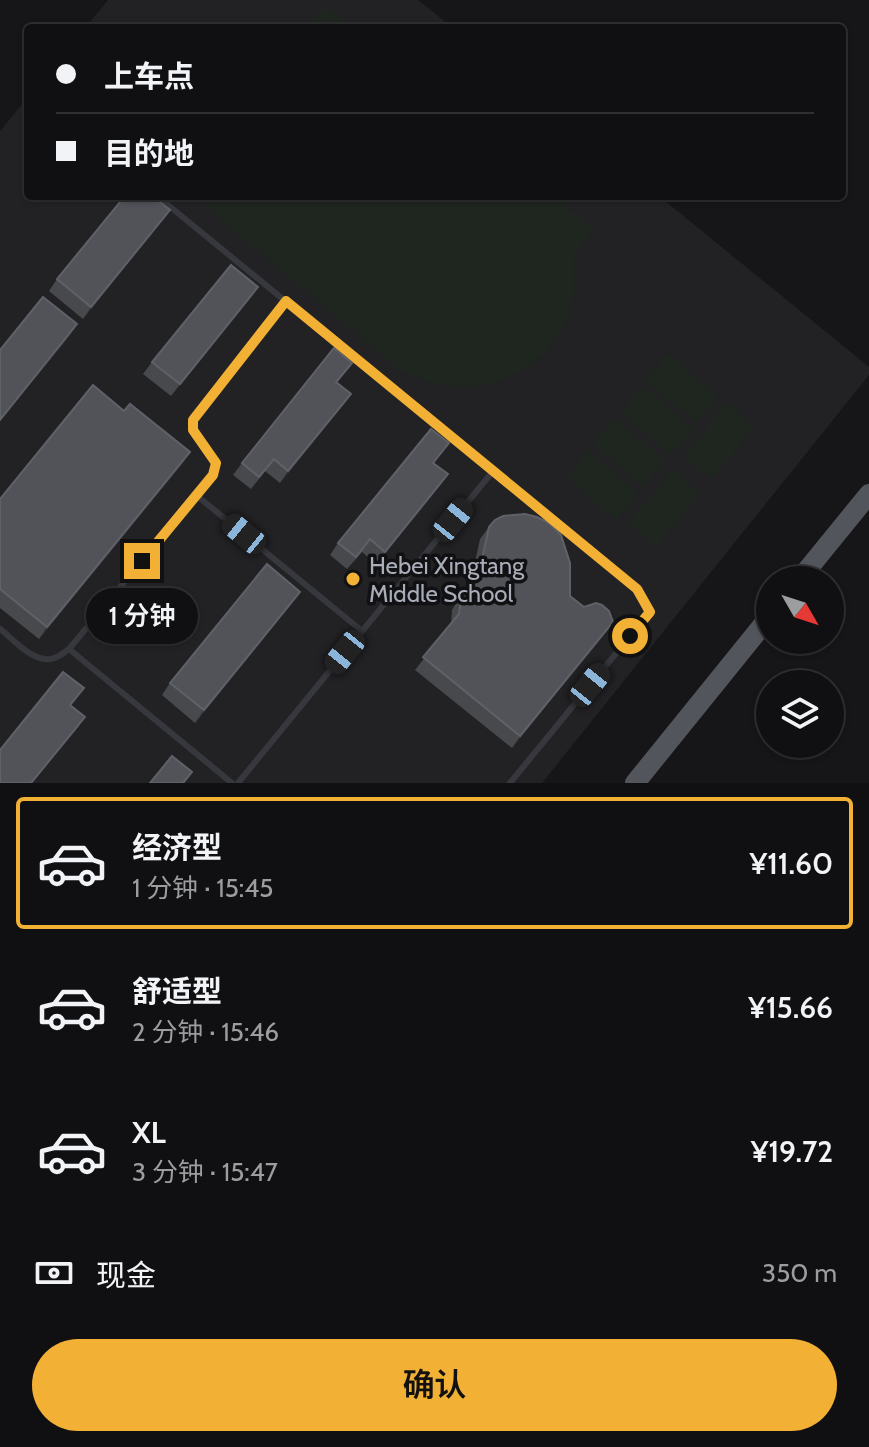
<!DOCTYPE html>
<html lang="zh">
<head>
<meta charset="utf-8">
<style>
	:root { --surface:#101012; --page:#1e1e20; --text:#f1f3f6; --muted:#9c9d9f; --line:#303032; --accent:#f2b134 }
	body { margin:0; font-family:Cabin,"Noto Sans SC",sans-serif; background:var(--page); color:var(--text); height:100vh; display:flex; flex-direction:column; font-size:30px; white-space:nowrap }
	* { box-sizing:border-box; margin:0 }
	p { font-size:26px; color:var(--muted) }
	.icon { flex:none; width:44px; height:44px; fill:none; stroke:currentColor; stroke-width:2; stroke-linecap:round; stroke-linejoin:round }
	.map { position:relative; height:783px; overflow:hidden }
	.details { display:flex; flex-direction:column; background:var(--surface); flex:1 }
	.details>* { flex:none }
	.guide { position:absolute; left:24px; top:24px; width:822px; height:176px; border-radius:8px; box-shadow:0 2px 6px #0004,0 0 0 2px var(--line); display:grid; align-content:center; height:176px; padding:0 32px; background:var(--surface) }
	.needle { width:52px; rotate:129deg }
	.controls { position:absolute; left:756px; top:566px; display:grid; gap:16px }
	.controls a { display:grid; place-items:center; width:88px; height:88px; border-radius:50%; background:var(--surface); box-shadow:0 2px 6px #0004,0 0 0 2px var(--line); font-size:40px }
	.end { position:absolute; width:36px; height:36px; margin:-18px; border:10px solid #f2b134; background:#111; box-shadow:0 0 0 4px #111 }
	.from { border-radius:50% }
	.bubble { position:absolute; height:56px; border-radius:28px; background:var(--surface); box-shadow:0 2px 6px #0004,0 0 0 2px var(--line); font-size:26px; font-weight:600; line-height:56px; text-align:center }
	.car { position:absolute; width:24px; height:48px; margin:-24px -12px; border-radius:10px; box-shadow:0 0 6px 2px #0007; background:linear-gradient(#222 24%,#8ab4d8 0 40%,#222 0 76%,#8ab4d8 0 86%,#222 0) }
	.guide b { display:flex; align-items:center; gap:28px; height:76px; font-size:30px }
	.guide b+b { border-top:2px solid var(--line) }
	.guide i { width:20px; height:20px; background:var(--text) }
	ul { padding:14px 0 0; list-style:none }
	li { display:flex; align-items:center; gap:24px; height:132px; margin:0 16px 12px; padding:0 16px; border:4px solid transparent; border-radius:8px }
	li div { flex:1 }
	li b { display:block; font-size:30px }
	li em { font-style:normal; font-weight:600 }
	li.current { border-color:var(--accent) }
	li>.icon { width:72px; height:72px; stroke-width:1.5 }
	.pay { display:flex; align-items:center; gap:20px; height:88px; padding:0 32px; font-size:30px }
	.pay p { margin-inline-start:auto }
	.primary-button { display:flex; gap:16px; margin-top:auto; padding:16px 32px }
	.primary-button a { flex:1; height:92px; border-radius:48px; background:var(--accent); color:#111; font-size:32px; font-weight:600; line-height:92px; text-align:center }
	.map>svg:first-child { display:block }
	.built { fill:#222225 }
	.green { fill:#1e261f }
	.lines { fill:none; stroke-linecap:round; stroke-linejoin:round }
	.service { stroke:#37383d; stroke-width:6 }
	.primary { stroke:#53555c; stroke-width:20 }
	.wall { fill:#47494d }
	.shaded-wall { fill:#2f3033 }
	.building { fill:#525359; stroke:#5f6168; stroke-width:2 }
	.route { stroke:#f2b134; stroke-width:10 }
	.poi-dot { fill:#f2b134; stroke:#111113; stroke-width:3 }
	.labels { text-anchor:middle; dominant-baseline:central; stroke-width:7; stroke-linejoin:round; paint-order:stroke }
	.poi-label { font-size:24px; fill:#a8adb8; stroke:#111113; text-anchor:start }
</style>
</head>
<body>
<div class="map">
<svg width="869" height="783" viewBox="0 0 869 783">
	<rect width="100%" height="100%" fill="#161618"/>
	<g class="built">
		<polygon points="108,0 418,0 453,28 85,28"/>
		<polygon points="28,97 28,196 659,196 869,367 869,375 542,783 0,783 0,131"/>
	</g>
	<g class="green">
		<polygon points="325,6 351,28 308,28"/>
		<path d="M 203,196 L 553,196 L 594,230 L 573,256 C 573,268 576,281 574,293 C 563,357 506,395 443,385 C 428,383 416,377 402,371 L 219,218 Z"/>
		<polygon points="668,354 719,397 697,423 645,381"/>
		<polygon points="642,386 693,429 671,455 620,413"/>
		<polygon points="727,403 755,426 711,479 684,457"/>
		<polygon points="614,418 665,460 643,487 592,444"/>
		<polygon points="588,451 639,493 617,520 566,477"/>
		<polygon points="673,470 700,493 657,546 629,523"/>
	</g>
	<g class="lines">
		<g class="service">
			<polyline points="157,196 637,589 650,612 510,783"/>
			<polyline points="196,495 362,631"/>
			<path d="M 0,629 C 13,639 28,657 45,659 C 54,661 62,654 69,649 L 213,475 L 216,463 L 193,430 L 193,420 L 286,301"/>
			<polyline points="69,649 232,783"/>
			<polyline points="238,783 489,476"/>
		</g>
		<g class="primary">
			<polyline points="799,580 869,494"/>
			<polyline points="635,783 770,616"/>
		</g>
	</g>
	<g class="wall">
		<polygon points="170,210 83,319 49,291 57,279"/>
		<polygon points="258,287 171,396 143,374 152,362"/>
		<polygon points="352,363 337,383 351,394 280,483 265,471 251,489 233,475 242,463"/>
		<polygon points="124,411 190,452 181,465 39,639 0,608 0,499"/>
		<polygon points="440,455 434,463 448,474 376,564 362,552 347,569 330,555 338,543"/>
		<polygon points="489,527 570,596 604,634 512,748 415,670 451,624 452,610 472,576 480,539"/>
		<polygon points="291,604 195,723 162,695 170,683"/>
	</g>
	<g class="shaded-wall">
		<polygon points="170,210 161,222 83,319 91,307"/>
		<polygon points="258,287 250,299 171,396 180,384"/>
		<polygon points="77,324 69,337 0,421 0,420"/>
		<polygon points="351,394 342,406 280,483 288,471"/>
		<polygon points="190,452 181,465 39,639 47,627"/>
		<polygon points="448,474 439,487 376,564 385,552"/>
		<polygon points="300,592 291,604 195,723 204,710"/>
		<polygon points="613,622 604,634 512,748 520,736"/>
		<polygon points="85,717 77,729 32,783 31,783"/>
	</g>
	<g class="building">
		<polygon points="125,196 152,196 170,210 91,307 57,279"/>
		<polygon points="231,265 258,287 180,384 152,362"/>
		<polygon points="43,297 77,324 0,420 0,350"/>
		<polygon points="334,348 352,363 336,382 351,394 288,471 274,459 259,477 242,463"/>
		<polygon points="93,385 124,411 130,404 190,452 47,627 0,589 0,499"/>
		<polygon points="431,429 449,443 433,463 448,474 385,552 370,539 356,557 338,543"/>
		<polygon points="525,514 537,517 549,523 561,535 570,563 570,596 584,607 596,603 602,605 609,611 613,622 520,736 423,657 459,614 461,598 481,564 489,527 495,520 503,516"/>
		<polygon points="267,564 300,592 204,710 170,683"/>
		<polygon points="63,672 84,688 70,705 85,717 31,783 0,783 0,750"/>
		<polygon points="172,756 192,772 183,783 150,783"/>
	</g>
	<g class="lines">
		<polyline class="route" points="142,561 213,475 216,463 193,430 193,420 286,301 637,589 650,612 630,636"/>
	</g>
	<circle class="poi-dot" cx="353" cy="579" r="8"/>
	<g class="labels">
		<g class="poi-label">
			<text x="369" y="565">Hebei Xingtang<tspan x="369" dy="28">Middle School</tspan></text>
		</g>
	</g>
</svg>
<div class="controls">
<a><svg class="needle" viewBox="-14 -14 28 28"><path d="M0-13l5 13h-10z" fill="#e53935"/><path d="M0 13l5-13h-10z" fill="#9c9d9f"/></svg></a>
<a><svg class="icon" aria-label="layers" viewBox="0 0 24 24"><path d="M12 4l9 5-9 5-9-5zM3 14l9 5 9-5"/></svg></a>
</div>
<i class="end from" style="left:630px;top:636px"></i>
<i class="end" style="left:142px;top:561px"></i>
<div class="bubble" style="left:86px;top:588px;width:112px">1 分钟</div>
<i class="car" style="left:453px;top:520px;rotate:39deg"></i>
<i class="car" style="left:244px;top:534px;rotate:309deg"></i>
<i class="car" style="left:345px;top:652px;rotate:219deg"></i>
<i class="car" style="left:590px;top:685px;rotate:39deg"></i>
<div class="guide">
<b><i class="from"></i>上车点</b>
<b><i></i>目的地</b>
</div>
</div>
<section class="details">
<ul>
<li class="current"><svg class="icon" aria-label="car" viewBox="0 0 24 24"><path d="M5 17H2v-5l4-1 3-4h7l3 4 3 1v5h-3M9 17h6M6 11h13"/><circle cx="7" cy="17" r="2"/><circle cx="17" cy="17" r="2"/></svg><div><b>经济型</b><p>1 分钟 · 15:45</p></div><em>¥11.60</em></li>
<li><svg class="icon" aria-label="car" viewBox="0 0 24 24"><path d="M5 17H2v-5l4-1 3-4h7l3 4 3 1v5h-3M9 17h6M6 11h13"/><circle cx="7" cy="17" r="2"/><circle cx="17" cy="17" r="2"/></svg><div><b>舒适型</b><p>2 分钟 · 15:46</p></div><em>¥15.66</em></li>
<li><svg class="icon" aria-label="car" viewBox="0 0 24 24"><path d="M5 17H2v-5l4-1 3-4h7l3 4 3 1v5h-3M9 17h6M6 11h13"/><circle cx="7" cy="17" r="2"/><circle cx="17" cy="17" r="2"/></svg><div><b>XL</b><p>3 分钟 · 15:47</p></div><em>¥19.72</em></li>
</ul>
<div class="pay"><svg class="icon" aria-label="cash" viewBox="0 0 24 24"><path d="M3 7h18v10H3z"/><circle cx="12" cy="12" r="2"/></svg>现金<p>350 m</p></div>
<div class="primary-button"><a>确认</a></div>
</section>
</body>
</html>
